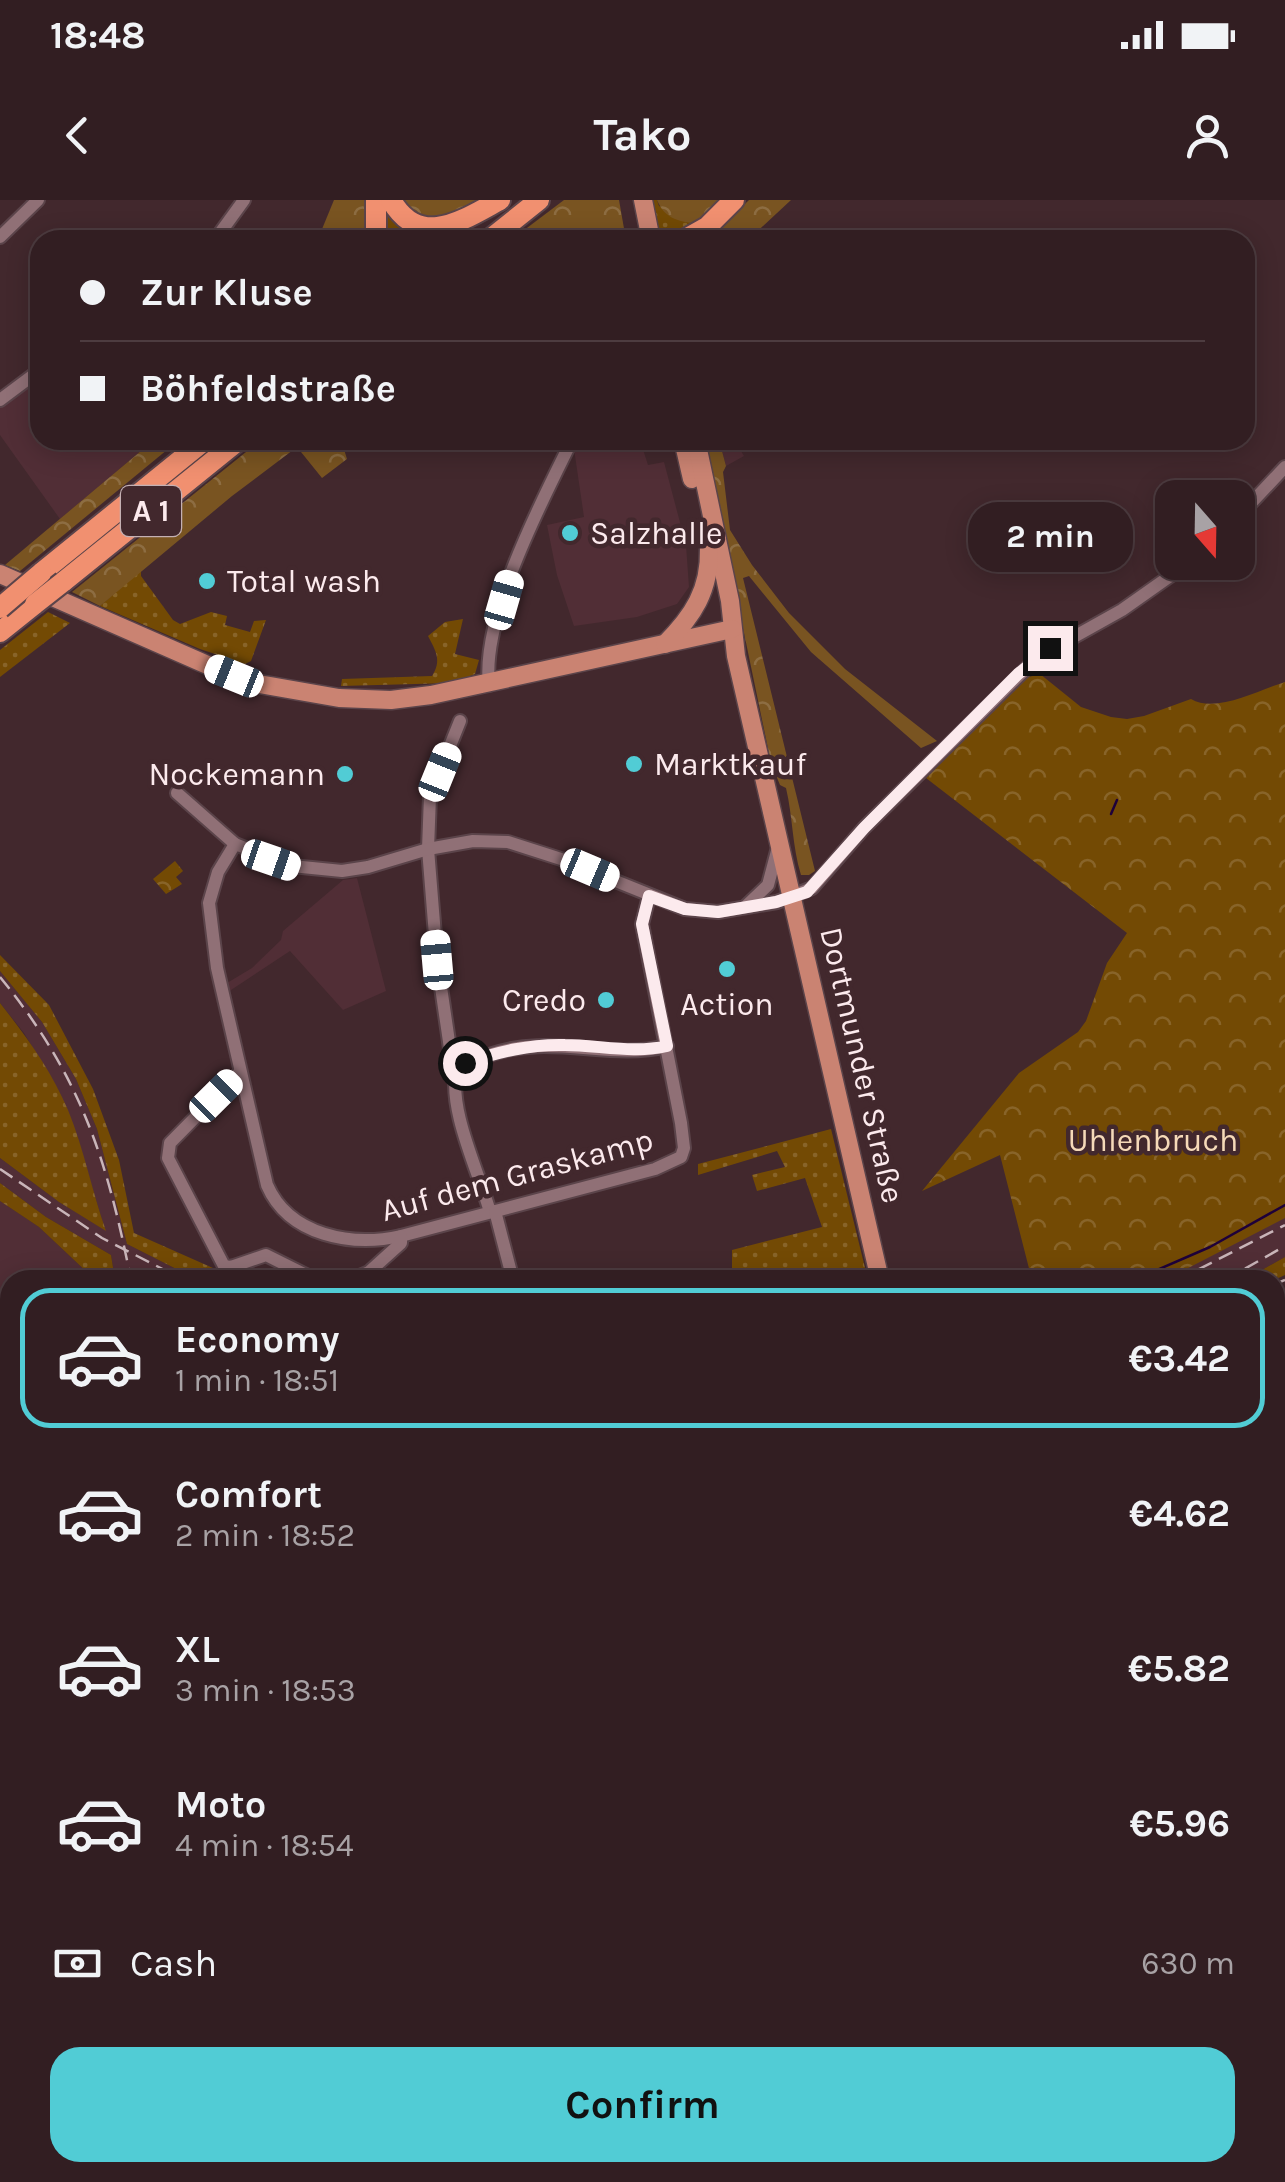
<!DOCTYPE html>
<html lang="en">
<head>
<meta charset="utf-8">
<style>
	:root { --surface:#321e22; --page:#3a272a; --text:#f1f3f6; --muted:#a8a2a5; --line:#4d3c40; --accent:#51ccd5 }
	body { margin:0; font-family:Karla,sans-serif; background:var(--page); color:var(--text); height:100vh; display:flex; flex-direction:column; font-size:38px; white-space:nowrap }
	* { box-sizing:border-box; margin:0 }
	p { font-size:32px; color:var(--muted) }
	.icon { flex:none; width:55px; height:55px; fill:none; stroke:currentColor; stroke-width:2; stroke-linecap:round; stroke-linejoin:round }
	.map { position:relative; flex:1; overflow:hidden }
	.sheet { position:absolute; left:0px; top:1070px; width:1285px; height:912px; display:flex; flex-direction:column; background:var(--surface); border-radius:30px 30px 0 0; box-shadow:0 5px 25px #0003,0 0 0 2px var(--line) }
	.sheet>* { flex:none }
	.hud { position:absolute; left:30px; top:30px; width:1225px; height:220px; border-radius:30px; box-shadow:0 5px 25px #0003,0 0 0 2px var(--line); display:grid; align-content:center; height:220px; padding:0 50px; background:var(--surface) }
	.needle { width:65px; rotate:160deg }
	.buttons { position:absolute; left:1155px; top:280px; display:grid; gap:20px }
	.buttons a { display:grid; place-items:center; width:100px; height:100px; border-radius:20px; background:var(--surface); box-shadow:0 5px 25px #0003,0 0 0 2px var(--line); font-size:50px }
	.end { position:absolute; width:45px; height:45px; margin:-22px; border:12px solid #fceaed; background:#111; box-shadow:0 0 0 5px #111 }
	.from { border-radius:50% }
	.bubble { position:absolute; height:70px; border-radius:30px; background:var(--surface); box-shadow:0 5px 25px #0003,0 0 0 2px var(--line); font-size:32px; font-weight:700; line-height:70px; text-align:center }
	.car { position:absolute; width:30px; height:60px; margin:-30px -15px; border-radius:12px; box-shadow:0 0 8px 2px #0007; background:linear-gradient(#fff 24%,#345 0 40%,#fff 0 76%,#345 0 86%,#fff 0) }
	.hud b { display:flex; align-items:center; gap:35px; height:95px; font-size:38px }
	.hud b+b { border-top:2px solid var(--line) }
	.hud i { width:25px; height:25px; background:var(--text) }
	ul { padding:18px 0 0; list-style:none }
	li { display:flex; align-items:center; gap:30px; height:140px; margin:0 20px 15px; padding:0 30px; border:5px solid transparent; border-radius:30px }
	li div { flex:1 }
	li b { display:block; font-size:38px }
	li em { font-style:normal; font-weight:700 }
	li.selected { border-color:var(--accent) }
	li>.icon { width:90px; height:90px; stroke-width:1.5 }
	.pay { display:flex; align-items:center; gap:25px; height:110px; padding:0 50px; font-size:38px }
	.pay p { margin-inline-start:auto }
	.cta { display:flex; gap:20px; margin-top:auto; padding:20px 50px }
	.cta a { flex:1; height:115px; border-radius:30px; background:var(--accent); color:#111; font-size:40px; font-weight:700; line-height:115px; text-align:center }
	.status { display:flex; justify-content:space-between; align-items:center; height:70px; padding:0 50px; background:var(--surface); direction:ltr }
	.status svg { height:28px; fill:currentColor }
	header { display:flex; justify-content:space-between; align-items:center; height:130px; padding:0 50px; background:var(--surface); font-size:45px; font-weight:700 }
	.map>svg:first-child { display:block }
	.built { fill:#512e36 }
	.grass { fill:url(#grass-dots) }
	.forest { fill:url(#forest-crowns) }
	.park { fill:url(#park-crowns) }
	.water { fill:url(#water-waves) }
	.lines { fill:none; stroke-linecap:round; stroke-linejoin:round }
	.stream { stroke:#1e003a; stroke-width:2.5 }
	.ferry { stroke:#e4d7fd; stroke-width:2.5; stroke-dasharray:12 10; stroke-linecap:butt }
	.minor-casing { stroke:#5b444a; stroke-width:16 }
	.major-casing { stroke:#5b444a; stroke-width:21 }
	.highway-casing { stroke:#5b444a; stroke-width:24 }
	.minor { stroke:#907076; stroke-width:12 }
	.major { stroke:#ca8372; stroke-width:18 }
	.highway { stroke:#f19070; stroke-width:20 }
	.rail { stroke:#c9b5b9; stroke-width:2.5; stroke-dasharray:15 8; stroke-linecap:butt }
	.highway-bridge-casing { stroke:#5b444a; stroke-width:24; stroke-linecap:butt }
	.highway-bridge { stroke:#f19070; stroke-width:20 }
	.route { stroke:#fceaed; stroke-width:12 }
	.poi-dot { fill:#51ccd5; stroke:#42282d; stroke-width:4 }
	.labels { text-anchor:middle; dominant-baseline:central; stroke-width:9; stroke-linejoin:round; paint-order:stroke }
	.shield { fill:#42282d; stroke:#c4b0b3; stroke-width:2.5 }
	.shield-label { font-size:30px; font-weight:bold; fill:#fceaed }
	.poi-label { font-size:32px; fill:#fceaed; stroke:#42282d; text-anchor:start }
	.street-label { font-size:32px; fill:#fceaed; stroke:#42282d }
	.park-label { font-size:32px; fill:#f5d9b8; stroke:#42282d }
</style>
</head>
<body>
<div class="status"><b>18:48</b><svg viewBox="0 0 49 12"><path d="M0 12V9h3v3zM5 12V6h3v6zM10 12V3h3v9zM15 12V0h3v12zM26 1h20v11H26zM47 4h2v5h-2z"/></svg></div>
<header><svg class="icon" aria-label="back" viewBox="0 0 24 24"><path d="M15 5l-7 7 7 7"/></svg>Tako<svg class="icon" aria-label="person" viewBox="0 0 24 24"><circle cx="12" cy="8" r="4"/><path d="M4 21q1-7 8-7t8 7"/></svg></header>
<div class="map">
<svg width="1285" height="1982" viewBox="0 0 1285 1982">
	<defs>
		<pattern id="grass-dots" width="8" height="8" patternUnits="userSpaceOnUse" patternTransform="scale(2.5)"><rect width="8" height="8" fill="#734a04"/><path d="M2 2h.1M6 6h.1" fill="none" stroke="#886429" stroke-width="1.8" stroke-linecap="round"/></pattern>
		<pattern id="forest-crowns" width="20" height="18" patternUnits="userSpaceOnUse" patternTransform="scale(2.5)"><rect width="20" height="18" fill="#795421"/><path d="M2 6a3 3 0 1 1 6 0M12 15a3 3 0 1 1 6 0" fill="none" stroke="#8d6d42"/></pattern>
		<pattern id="park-crowns" width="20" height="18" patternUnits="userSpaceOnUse" patternTransform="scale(2.5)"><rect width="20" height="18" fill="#734a04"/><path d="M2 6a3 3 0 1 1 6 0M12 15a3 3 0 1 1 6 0" fill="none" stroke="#886429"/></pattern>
		<pattern id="water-waves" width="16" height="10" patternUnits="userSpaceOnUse" patternTransform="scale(2.5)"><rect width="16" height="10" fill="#1e003a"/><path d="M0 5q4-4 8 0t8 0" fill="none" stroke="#402557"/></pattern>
	</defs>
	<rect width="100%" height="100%" fill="#42282d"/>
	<g class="built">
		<polygon points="40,170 40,240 154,240 60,319 0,235 0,200"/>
		<polygon points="582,240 640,240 648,265 664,262 686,345 689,387 677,404 637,417 574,426 557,375 547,325 584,317 573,242"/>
		<polygon points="719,240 734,240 744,256 726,266"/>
		<polygon points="357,678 386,791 343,810 290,751 228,792 227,783 252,768 281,740 283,731 343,680"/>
		<polygon points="0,771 42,822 76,879 97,929 127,1044 198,1080 157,1080 133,1069 134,1080 115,1080 111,1055 46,1017 0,983 0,958 59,1002 105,1030 77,936 57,888 24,833 0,803"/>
		<polygon points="0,1001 39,1027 90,1075 91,1080 10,1080 10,1262 0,1268"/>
		<polygon points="1285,1012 1285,1057 1244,1080 1146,1080"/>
	</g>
	<g class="grass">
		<polygon points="386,0 444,35 438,40 380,40"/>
		<path d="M 647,0 L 657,0 L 659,6 L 700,24 C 666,43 657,35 647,0 Z"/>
		<polygon points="141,370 141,376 173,420 180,424 211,412 227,416 225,425 250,432 254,421 266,420 251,461 245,464 200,449 100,406"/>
		<polygon points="48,412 70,423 0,477 0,450"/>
		<path d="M 463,419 L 455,454 L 479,460 L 475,474 L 452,483 L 341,486 L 342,479 L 432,476 C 442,461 436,451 428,436 L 445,422 Z"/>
		<polygon points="0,755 49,805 93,889 119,960 134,1033 240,1080 198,1080 127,1044 97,929 76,879 42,822 0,771"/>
		<path d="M 0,803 C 26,836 51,870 68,910 C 84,949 92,991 106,1031 L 59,1002 L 0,958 Z"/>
		<polygon points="831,929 868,1080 732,1080 732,1050 822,1027 805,978 757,991 752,975 785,967 777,951 698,975 698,964"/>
		<polygon points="0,983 46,1017 111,1055 115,1080 91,1080 90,1075 39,1027 0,1001"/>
		<polygon points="1285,1057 1285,1075 1274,1080 1244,1080"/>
		<polygon points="1285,1188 1285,1228 1275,1237 1275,1196"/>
	</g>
	<g class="forest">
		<polygon points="334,0 367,0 367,40 322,40 320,34"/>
		<polygon points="396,0 480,0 457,14 423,20"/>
		<polygon points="564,0 619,0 626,40 511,40"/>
		<path d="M 657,0 L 726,0 L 700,24 C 681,22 665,20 657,0 Z"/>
		<polygon points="749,0 791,0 748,40 708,40"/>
		<polygon points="154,240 179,240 20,371 5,365"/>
		<polygon points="261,240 341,240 347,259 322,278 297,247 232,296 100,406 72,392"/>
		<path d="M 704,240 L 719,240 L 726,266 L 723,272 L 730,330 L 752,365 L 789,413 L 845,469 L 937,541 L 921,548 L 811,452 L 749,376 L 743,378 L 815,671 L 809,675 L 801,675 C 792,645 793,618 786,588 L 780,585 L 771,563 Z"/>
		<polygon points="1285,1098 1285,1166 1275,1174 1275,1101"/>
		<polygon points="1285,1242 1285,1390 1275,1395 1275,1251"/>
		<polygon points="10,1514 10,1583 0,1591 0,1520"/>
		<polygon points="10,1629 10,1885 0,1893 0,1635"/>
		<polygon points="1285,1817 1285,1982 969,1982 992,1972 1275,1972 1275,1821"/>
		<polygon points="569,1973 718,1973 694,1982 566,1982"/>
	</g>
	<g class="park">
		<path d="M 1040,474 L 1081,507 L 1111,517 L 1127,519 L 1144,516 L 1191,499 C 1216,514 1259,490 1285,482 L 1285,1018 L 1165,1080 L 1032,1080 L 1000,955 L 922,991 L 1019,873 L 1078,832 L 1086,821 L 1107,763 L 1127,733 L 926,578 L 1025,478 Z"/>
		<polygon points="175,661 183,671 176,677 182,684 166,694 153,679"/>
	</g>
	<g class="water">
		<polygon points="1285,1390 1285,1817 1275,1821 1275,1395"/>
		<polygon points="10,1885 10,1972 569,1973 566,1982 0,1982 0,1893"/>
		<polygon points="718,1972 991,1973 969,1982 694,1982"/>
	</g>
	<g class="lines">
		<g class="stream">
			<polyline points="1111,614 1117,600"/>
			<polyline points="1134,1080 1210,1047 1285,1005"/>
		</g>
		<g class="ferry">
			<polyline points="1275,1756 1285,1751"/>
			<polyline points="1275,1787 1285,1782"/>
			<polyline points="750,1982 759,1972"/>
			<polyline points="843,1982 867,1972"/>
		</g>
		<defs>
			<g id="minor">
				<polyline points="0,37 38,0"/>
				<polyline points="215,40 244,0"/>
				<polyline points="0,200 40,170"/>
				<polyline points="1238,317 1285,267"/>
				<path d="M 489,485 C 481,417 542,301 572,240"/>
				<path d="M 460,521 L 430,596 L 428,649 L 437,760 L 452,862 L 457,868 C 447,908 479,972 490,1012"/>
				<polyline points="177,593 235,644 292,666 342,671 368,667 428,649 473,641 508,642 561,659 685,709 718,712 777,702 812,688 864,628 1038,457 1122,410 1190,362"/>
				<path d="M 235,644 L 218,672 L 209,703 L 217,768 L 267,985 C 289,1036 352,1047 401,1036 L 655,969 L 681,957 L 684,948 L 681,923 L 642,724 L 649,696"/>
				<polyline points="747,705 768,685 777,651"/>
				<path d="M 457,868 C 466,862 475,860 486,856 C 550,832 608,861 667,846"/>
				<polyline points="239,873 170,943 168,958 224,1066 231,1067 266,1055 316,1080"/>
				<polyline points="495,1011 513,1080"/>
				<polyline points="350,1080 369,1072 401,1043 401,1036"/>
				<polyline points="0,1471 10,1466"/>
			</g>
			<g id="major">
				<polyline points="643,0 651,40"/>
				<polyline points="683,240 692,279"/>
				<polyline points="696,240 730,401 736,456 880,1080"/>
				<polyline points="0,374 212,467 259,484 339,498 391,500 431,495 732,429"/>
				<path d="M 665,444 C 693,416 710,390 709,349"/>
				<polyline points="831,1972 834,1982"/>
			</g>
			<g id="highway">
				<polyline points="376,0 376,40"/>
				<path d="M 391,0 C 420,50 463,20 500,0"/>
				<polyline points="489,40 539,0"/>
				<polyline points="684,40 707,27 734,0"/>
				<polyline points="41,373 205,240"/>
				<polyline points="63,382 239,240"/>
				<polyline points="0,432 35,404"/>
			</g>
		</defs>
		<use href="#minor" class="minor-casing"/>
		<use href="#major" class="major-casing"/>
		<use href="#highway" class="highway-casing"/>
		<use href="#minor" class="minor"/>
		<use href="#major" class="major"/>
		<use href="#highway" class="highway"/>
		<g class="rail">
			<path d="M 0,777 C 80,875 107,958 131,1080"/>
			<polyline points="0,969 102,1038 184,1080"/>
			<polyline points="1178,1080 1285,1025"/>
			<polyline points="1225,1080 1285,1046"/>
			<polyline points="1275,1084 1285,1080"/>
			<polyline points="1275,1182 1285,1175"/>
			<polyline points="0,1514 10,1508"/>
			<polyline points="0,1597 10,1588"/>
			<polyline points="0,1623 10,1617"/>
		</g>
		<defs>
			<g id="highway-bridge">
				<polyline points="35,404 63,382"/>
				<polyline points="0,408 41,373"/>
			</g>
		</defs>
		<use href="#highway-bridge" class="highway-bridge-casing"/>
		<use href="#highway-bridge" class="highway-bridge"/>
	</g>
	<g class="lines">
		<path class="route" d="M 465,863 C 499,852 529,844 565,845 C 598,845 634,854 667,846 L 642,724 L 649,696 L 685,709 L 718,712 L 776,702 L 807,692 L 864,628 L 1018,474 L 1050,448"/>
	</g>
	<g class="poi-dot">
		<circle cx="570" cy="333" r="10"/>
		<circle cx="207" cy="381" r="10"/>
		<circle cx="634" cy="564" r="10"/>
		<circle cx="345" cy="574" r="10"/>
		<circle cx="727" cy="769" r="10"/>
		<circle cx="606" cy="800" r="10"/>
	</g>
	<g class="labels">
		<rect class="shield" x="121" y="286" width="60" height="50" rx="8"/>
		<g class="shield-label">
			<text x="151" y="311">A 1</text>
		</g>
		<g class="poi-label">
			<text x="590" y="333">Salzhalle</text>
			<text x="227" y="381">Total wash</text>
			<text x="654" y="564">Marktkauf</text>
			<text x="325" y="574" text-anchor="end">Nockemann</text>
			<text x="586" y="800" text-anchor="end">Credo</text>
			<text x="727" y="804" text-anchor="middle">Action</text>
		</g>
		<g class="street-label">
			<text transform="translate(862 865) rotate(77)">Dortmunder Straße</text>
			<text transform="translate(517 975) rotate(-15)">Auf dem Graskamp</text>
		</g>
		<g class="park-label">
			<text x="1153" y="940">Uhlenbruch</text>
		</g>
	</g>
</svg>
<div class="buttons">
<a><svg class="needle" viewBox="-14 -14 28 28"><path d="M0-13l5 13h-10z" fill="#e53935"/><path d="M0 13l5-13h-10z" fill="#a8a2a5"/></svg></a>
</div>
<i class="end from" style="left:465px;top:863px"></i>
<i class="end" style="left:1050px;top:448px"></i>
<div class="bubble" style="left:968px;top:302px;width:165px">2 min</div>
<i class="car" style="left:504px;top:400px;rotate:16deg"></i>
<i class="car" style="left:234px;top:476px;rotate:292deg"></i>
<i class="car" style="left:440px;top:572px;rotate:22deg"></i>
<i class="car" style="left:271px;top:660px;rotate:109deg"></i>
<i class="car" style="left:590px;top:670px;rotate:113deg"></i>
<i class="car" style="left:437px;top:760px;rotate:355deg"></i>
<i class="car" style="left:216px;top:896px;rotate:45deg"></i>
<div class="hud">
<b><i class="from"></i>Zur Kluse</b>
<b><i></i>Böhfeldstraße</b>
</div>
<section class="sheet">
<ul>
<li class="selected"><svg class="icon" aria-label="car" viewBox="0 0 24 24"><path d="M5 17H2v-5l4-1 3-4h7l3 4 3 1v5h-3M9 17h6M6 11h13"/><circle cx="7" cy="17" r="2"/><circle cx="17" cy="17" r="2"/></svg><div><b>Economy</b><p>1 min · 18:51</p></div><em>€3.42</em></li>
<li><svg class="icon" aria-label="car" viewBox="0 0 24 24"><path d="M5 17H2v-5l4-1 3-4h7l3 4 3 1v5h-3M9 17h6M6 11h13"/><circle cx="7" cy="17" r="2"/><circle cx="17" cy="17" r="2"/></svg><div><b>Comfort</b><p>2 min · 18:52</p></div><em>€4.62</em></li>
<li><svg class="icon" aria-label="car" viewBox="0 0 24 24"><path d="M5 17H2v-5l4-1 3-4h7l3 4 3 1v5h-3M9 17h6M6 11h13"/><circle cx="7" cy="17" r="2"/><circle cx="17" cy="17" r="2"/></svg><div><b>XL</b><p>3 min · 18:53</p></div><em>€5.82</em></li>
<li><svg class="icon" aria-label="car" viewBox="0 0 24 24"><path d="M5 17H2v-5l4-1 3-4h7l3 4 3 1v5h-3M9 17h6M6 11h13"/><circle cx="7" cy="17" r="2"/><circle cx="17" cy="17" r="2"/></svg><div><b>Moto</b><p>4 min · 18:54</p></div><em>€5.96</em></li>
</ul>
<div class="pay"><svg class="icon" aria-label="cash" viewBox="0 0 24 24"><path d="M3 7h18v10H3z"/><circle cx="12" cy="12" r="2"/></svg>Cash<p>630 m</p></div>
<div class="cta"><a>Confirm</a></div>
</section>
</div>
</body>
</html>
